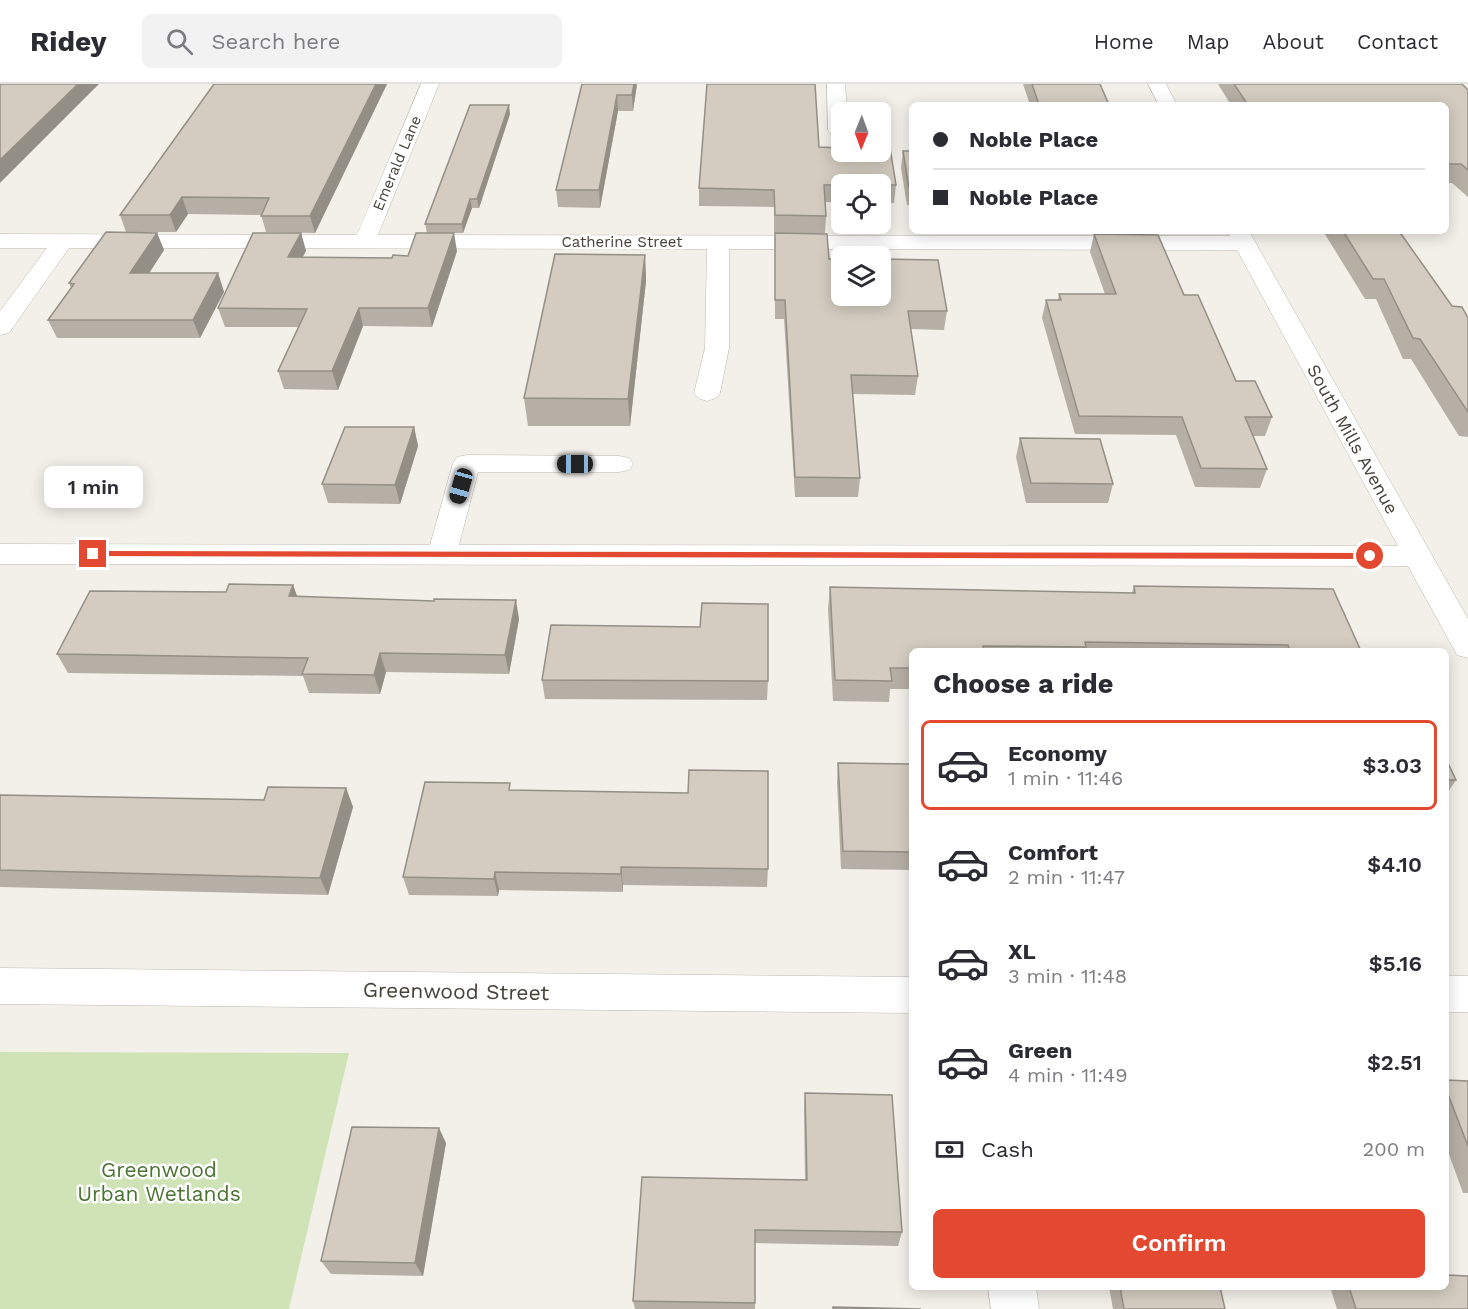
<!DOCTYPE html>
<html lang="en">
<head>
<meta charset="utf-8">
<style>
	:root { --surface:#fff; --page:#f2f2f3; --text:#2b2b33; --muted:#7c7c81; --line:#e1e1e2; --accent:#e34831 }
	body { margin:0; font-family:"Work Sans",sans-serif; background:var(--page); color:var(--text); height:100vh; display:flex; flex-direction:column; font-size:22px; white-space:nowrap }
	* { box-sizing:border-box; margin:0 }
	p { font-size:20px; color:var(--muted) }
	.icon { flex:none; width:33px; height:33px; fill:none; stroke:currentColor; stroke-width:2; stroke-linecap:round; stroke-linejoin:round }
	.map { position:relative; flex:1; overflow:hidden }
	.side { position:absolute; left:909px; top:564px; width:540px; height:642px; display:flex; flex-direction:column; background:var(--surface); border-radius:9px; box-shadow:0 3px 15px #0003 }
	.side>* { flex:none }
	.banner { position:absolute; left:909px; top:18px; width:540px; height:132px; border-radius:9px; box-shadow:0 3px 15px #0003; display:grid; align-content:center; height:132px; padding:0 24px; background:var(--surface) }
	.needle { width:39px; rotate:181deg }
	.tools { position:absolute; left:831px; top:18px; display:grid; gap:12px }
	.tools a { display:grid; place-items:center; width:60px; height:60px; border-radius:9px; background:var(--surface); box-shadow:0 3px 15px #0003; font-size:30px }
	.end { position:absolute; width:27px; height:27px; margin:-14px; border:8px solid #e34831; background:#fff; box-shadow:0 0 0 3px #fff }
	.from { border-radius:50% }
	.bubble { position:absolute; height:42px; border-radius:9px; background:var(--surface); box-shadow:0 3px 15px #0003; font-size:20px; font-weight:600; line-height:42px; text-align:center }
	.car { position:absolute; width:18px; height:36px; margin:-18px -9px; border-radius:8px; box-shadow:0 0 4px 2px #0007; background:linear-gradient(#222 24%,#8ab4d8 0 40%,#222 0 76%,#8ab4d8 0 86%,#222 0) }
	.banner b { display:flex; align-items:center; gap:21px; height:57px; font-size:22px }
	.banner b+b { border-top:2px solid var(--line) }
	.banner i { width:15px; height:15px; background:var(--text) }
	ul { padding:0; list-style:none }
	li { display:flex; align-items:center; gap:18px; height:90px; margin:0 12px 9px; padding:0 12px; border:3px solid transparent; border-radius:9px }
	li div { flex:1 }
	li b { display:block; font-size:22px }
	li em { font-style:normal; font-weight:600 }
	li.current { border-color:var(--accent) }
	li>.icon { width:54px; height:54px; stroke-width:1.5 }
	h2 { padding:0 24px; font-size:27px; line-height:72px }
	.pay { display:flex; align-items:center; gap:15px; height:66px; padding:0 24px; font-size:22px }
	.pay p { margin-inline-start:auto }
	.primary-button { display:flex; gap:12px; margin-top:auto; padding:12px 24px }
	.primary-button a { flex:1; height:69px; border-radius:9px; background:var(--accent); color:#fff; font-size:24px; font-weight:600; line-height:69px; text-align:center }
	header { display:flex; align-items:center; gap:36px; box-sizing:border-box; height:84px; padding:0 30px; background:var(--surface); border-bottom:2px solid var(--line) }
	header strong { font-size:28px }
	nav { display:flex; gap:33px; margin-inline-start:auto; font-size:21px }
	.search { width:420px; height:54px; background:var(--page); display:flex; align-items:center; gap:15px; box-sizing:border-box; padding:0 21px; border-radius:9px; color:var(--muted); font-size:22px }
	.map>svg:first-child { display:block }
	.green { fill:#d0e3b7 }
	.lines { fill:none; stroke-linecap:round; stroke-linejoin:round }
	.minor-casing { stroke:#beb7ad; stroke-width:1 }
	.minor { fill:#fff; fill-rule:evenodd }
	.wall { fill:#b6afa5 }
	.shaded-wall { fill:#948f86 }
	.building { fill:#d4ccc0; stroke:#948f86; stroke-width:1.5 }
	.route { fill:#e34831 }
	.labels { text-anchor:middle; dominant-baseline:central; stroke-width:5; stroke-linejoin:round; paint-order:stroke }
	.far-street-label { font-size:15px; fill:#464139; stroke:#fff }
	.street-label { font-size:18px; fill:#464139; stroke:#fff }
	.near-street-label { font-size:21px; fill:#464139; stroke:#fff }
	.near-park-label { font-size:21px; fill:#4b7232; stroke:#fff }
</style>
</head>
<body>
<header>
<strong>Ridey</strong>
<div class="search"><svg class="icon" aria-label="search" viewBox="0 0 24 24"><circle cx="10" cy="10" r="6"/><path d="M15 15l6 6"/></svg>Search here</div>
<nav><a>Home</a><a>Map</a><a>About</a><a>Contact</a></nav>
</header>
<div class="map">
<svg width="1468" height="1225" viewBox="0 0 1468 1225">
	<rect width="100%" height="100%" fill="#f3f0ea"/>
	<polygon class="green" points="0,968 349,969 289,1225 0,1225"/>
	<g class="lines">
		<defs>
			<g id="minor">
				<polygon points="421,0 439,0 378,151 1230,152 1227,147 1249,147 1468,535 1468,574 1457,571 1408,482 0,480 0,460 430,461 453,379 457,373 467,371 619,372 629,374 633,380 629,386 619,388 478,388 459,461 1398,462 1237,166 729,165 729,264 720,309 716,314 707,317 698,314 694,309 705,264 707,165 69,164 9,249 0,251 0,227 47,164 0,164 0,150 357,151"/>
				<polygon points="827,0 845,0 847,28 842,28 842,51 831,50 828,46"/>
				<polygon points="1148,0 1166,0 1177,21 1159,21"/>
				<polygon points="0,884 912,893 912,929 0,920"/>
				<rect x="1446" y="892" width="22" height="36"/>
				<polygon points="988,1203 1036,1203 1039,1225 991,1225"/>
			</g>
		</defs>
		<use href="#minor" class="minor-casing"/>
		<use href="#minor" class="minor"/>
	</g>
	<g class="wall">
		<polygon points="387,0 315,149 266,148 261,131 188,130 176,148 126,148 120,131"/>
		<polygon points="582,0 637,0 633,27 618,27 600,124 558,123 556,106"/>
		<polygon points="1023,0 1100,0 1109,21 1030,21"/>
		<polygon points="1218,0 1462,0 1468,6 1468,113 1452,99 1446,99 1446,21 1231,21"/>
		<polygon points="510,30 479,124 472,124 463,149 427,149 425,140"/>
		<polygon points="819,63 896,101 894,119 880,119 880,100 842,100 842,118 825,118 826,132 825,149 774,149 774,123 699,122 699,104"/>
		<polygon points="903,67 912,67 912,121 907,121 901,84"/>
		<polygon points="1083,147 1147,147 1146,150 1084,150"/>
		<polygon points="1323,147 1399,147 1452,222 1468,234 1468,353 1459,352 1411,275 1403,275 1376,215 1365,215"/>
		<polygon points="157,149 164,166 149,189 218,189 224,208 200,254 57,254 48,236 71,204 69,199"/>
		<polygon points="301,149 306,167 302,173 392,174 408,172 457,167 432,243 363,242 338,306 284,305 278,287 298,243 225,243 218,224"/>
		<polygon points="775,149 829,175 947,227 944,246 911,245 918,292 915,311 853,310 860,394 858,413 795,413 784,235 775,235"/>
		<polygon points="1094,150 1184,211 1236,297 1272,333 1265,352 1253,352 1267,385 1260,404 1195,403 1176,351 1075,350 1042,234 1046,216 1058,216 1059,210 1105,210 1090,168"/>
		<polygon points="645,171 646,197 630,342 528,342 524,314"/>
		<polygon points="414,343 418,362 400,420 328,419 322,400"/>
		<polygon points="1020,354 1113,400 1108,419 1026,419 1016,373"/>
		<polygon points="293,501 297,512 519,535 509,590 386,588 380,610 309,609 303,592 68,589 57,570 226,508"/>
		<polygon points="1134,502 1361,567 912,567 912,605 890,605 889,618 833,617 828,525 830,503 1132,509"/>
		<polygon points="700,543 768,597 767,616 545,615 542,596"/>
		<polygon points="1446,675 1456,696 1446,711"/>
		<polygon points="838,679 912,680 912,786 841,785 837,698"/>
		<polygon points="346,704 353,723 328,811 0,803 0,711 264,716"/>
		<polygon points="512,706 768,785 767,803 623,801 623,808 499,806 498,812 409,811 403,793"/>
		<polygon points="1446,996 1468,997 1468,1109 1463,1109 1446,1062"/>
		<polygon points="805,1009 902,1148 898,1162 755,1159 755,1225 635,1225 633,1217 805,1096 804,1025"/>
		<polygon points="446,1059 423,1192 331,1190 321,1177"/>
		<polygon points="1109,1203 1220,1203 1225,1225 1113,1225"/>
		<polygon points="1330,1203 1446,1203 1468,1225 1337,1225"/>
	</g>
	<g class="shaded-wall">
		<polygon points="78,0 99,0 0,99 0,76"/>
		<polygon points="376,0 387,0 315,149 310,132"/>
		<polygon points="634,0 637,0 633,27 632,11"/>
		<polygon points="617,11 618,27 600,124 599,106"/>
		<polygon points="509,21 510,30 479,124 477,115"/>
		<polygon points="182,113 188,130 176,148 170,131"/>
		<polygon points="470,115 472,124 463,149 462,140"/>
		<polygon points="157,149 164,166 137,208 130,189"/>
		<polygon points="301,149 306,167 293,191 288,173"/>
		<polygon points="454,149 457,167 432,243 428,224"/>
		<polygon points="645,171 646,197 630,342 628,315"/>
		<polygon points="218,189 224,208 200,254 193,236"/>
		<polygon points="359,224 363,242 338,306 332,287"/>
		<polygon points="414,343 418,362 400,420 395,401"/>
		<polygon points="293,501 300,520 289,512"/>
		<polygon points="516,516 519,535 509,590 505,571"/>
		<polygon points="380,569 386,588 380,610 374,591"/>
		<polygon points="346,704 353,723 328,811 320,794"/>
		<polygon points="621,783 623,801 623,808 621,790"/>
		<polygon points="495,788 499,806 498,812 494,795"/>
		<polygon points="439,1044 446,1059 423,1192 415,1179"/>
	</g>
	<g class="building">
		<polygon points="0,0 78,0 0,76"/>
		<polygon points="214,0 376,0 310,132 261,132 269,114 182,113 170,131 120,131"/>
		<polygon points="582,0 634,0 632,11 617,11 599,106 556,106"/>
		<polygon points="707,0 815,0 819,63 842,64 842,68 880,68 880,64 890,64 896,101 824,101 826,132 775,131 774,106 699,104"/>
		<polygon points="1032,0 1100,0 1109,21 1039,21"/>
		<polygon points="1234,0 1462,0 1468,6 1468,86 1461,80 1446,80 1446,21 1248,21"/>
		<polygon points="470,21 509,21 477,115 470,115 462,140 425,140"/>
		<polygon points="903,67 912,67 912,104 909,104"/>
		<polygon points="1343,147 1399,147 1452,222 1462,223 1468,234 1468,328 1420,255 1413,254 1384,195 1373,195"/>
		<polygon points="106,148 157,149 130,189 218,189 193,236 48,236 74,200 69,199"/>
		<polygon points="253,149 301,149 288,173 392,174 393,171 408,172 416,149 454,149 428,224 359,224 332,287 278,287 307,225 218,224"/>
		<polygon points="775,149 827,150 829,175 842,175 842,212 880,212 880,175 938,176 947,227 908,227 918,292 851,291 860,394 795,393 785,216 775,216"/>
		<polygon points="1094,150 1158,151 1184,211 1198,211 1236,297 1255,297 1272,333 1245,333 1267,385 1201,384 1182,333 1079,332 1046,216 1061,216 1059,210 1116,210"/>
		<polygon points="555,170 645,171 628,315 524,314"/>
		<polygon points="345,343 414,343 395,401 322,400"/>
		<polygon points="1020,354 1100,355 1113,400 1031,399"/>
		<polygon points="229,500 293,501 289,512 434,517 434,515 516,516 505,571 380,569 374,591 302,590 308,574 57,570 90,507 226,508"/>
		<polygon points="1134,502 1333,505 1361,567 1290,567 1288,561 1085,558 1086,563 983,562 984,567 912,567 912,584 890,584 892,597 835,596 830,503 1135,509"/>
		<polygon points="702,519 768,520 768,597 542,596 551,541 700,543"/>
		<polygon points="1446,675 1456,696 1446,696"/>
		<polygon points="838,679 912,680 912,768 843,767"/>
		<polygon points="689,686 768,687 768,785 621,783 621,790 495,788 494,795 403,793 425,698 510,699 509,706 688,709"/>
		<polygon points="268,703 346,704 320,794 0,786 0,711 264,716"/>
		<polygon points="1446,996 1468,997 1468,1062 1446,1005"/>
		<polygon points="805,1009 892,1011 902,1148 755,1146 755,1219 633,1217 642,1093 807,1096"/>
		<polygon points="352,1043 439,1044 415,1179 321,1177"/>
		<polygon points="1446,1191 1468,1192 1468,1225 1356,1225 1349,1203 1446,1203"/>
		<polygon points="1120,1203 1220,1203 1225,1225 1124,1225"/>
		<polygon points="833,1223 921,1225 833,1225"/>
	</g>
	<polygon class="route" points="93,467 1370,469 1375,472 1370,475 90,472 90,468"/>
	<g class="labels">
		<g class="far-street-label">
			<text transform="translate(397 79) rotate(-67)">Emerald Lane</text>
			<text x="622" y="158">Catherine Street</text>
		</g>
		<g class="street-label">
			<text transform="translate(1353 355) rotate(61)">South Mills Avenue</text>
		</g>
		<g class="near-street-label">
			<text transform="translate(456 907) rotate(1)">Greenwood Street</text>
		</g>
		<g class="near-park-label">
			<text x="159" y="1085">Greenwood<tspan x="159" dy="24">Urban Wetlands</tspan></text>
		</g>
	</g>
</svg>
<div class="tools">
<a><svg class="needle" viewBox="-14 -14 28 28"><path d="M0-13l5 13h-10z" fill="#e53935"/><path d="M0 13l5-13h-10z" fill="#7c7c81"/></svg></a>
<a><svg class="icon" aria-label="locate" viewBox="0 0 24 24"><circle cx="12" cy="12" r="6"/><path d="M12 2v4M12 18v4M2 12h4M18 12h4"/></svg></a>
<a><svg class="icon" aria-label="layers" viewBox="0 0 24 24"><path d="M12 4l9 5-9 5-9-5zM3 14l9 5 9-5"/></svg></a>
</div>
<i class="end from" style="left:1370px;top:472px"></i>
<i class="end" style="left:93px;top:470px"></i>
<div class="bubble" style="left:44px;top:382px;width:99px">1 min</div>
<i class="car" style="left:575px;top:380px;rotate:270deg"></i>
<i class="car" style="left:461px;top:402px;rotate:196deg"></i>
<div class="banner">
<b><i class="from"></i>Noble Place</b>
<b><i></i>Noble Place</b>
</div>
<section class="side">
<h2>Choose a ride</h2>
<ul>
<li class="current"><svg class="icon" aria-label="car" viewBox="0 0 24 24"><path d="M5 17H2v-5l4-1 3-4h7l3 4 3 1v5h-3M9 17h6M6 11h13"/><circle cx="7" cy="17" r="2"/><circle cx="17" cy="17" r="2"/></svg><div><b>Economy</b><p>1 min · 11:46</p></div><em>$3.03</em></li>
<li><svg class="icon" aria-label="car" viewBox="0 0 24 24"><path d="M5 17H2v-5l4-1 3-4h7l3 4 3 1v5h-3M9 17h6M6 11h13"/><circle cx="7" cy="17" r="2"/><circle cx="17" cy="17" r="2"/></svg><div><b>Comfort</b><p>2 min · 11:47</p></div><em>$4.10</em></li>
<li><svg class="icon" aria-label="car" viewBox="0 0 24 24"><path d="M5 17H2v-5l4-1 3-4h7l3 4 3 1v5h-3M9 17h6M6 11h13"/><circle cx="7" cy="17" r="2"/><circle cx="17" cy="17" r="2"/></svg><div><b>XL</b><p>3 min · 11:48</p></div><em>$5.16</em></li>
<li><svg class="icon" aria-label="car" viewBox="0 0 24 24"><path d="M5 17H2v-5l4-1 3-4h7l3 4 3 1v5h-3M9 17h6M6 11h13"/><circle cx="7" cy="17" r="2"/><circle cx="17" cy="17" r="2"/></svg><div><b>Green</b><p>4 min · 11:49</p></div><em>$2.51</em></li>
</ul>
<div class="pay"><svg class="icon" aria-label="cash" viewBox="0 0 24 24"><path d="M3 7h18v10H3z"/><circle cx="12" cy="12" r="2"/></svg>Cash<p>200 m</p></div>
<div class="primary-button"><a>Confirm</a></div>
</section>
</div>
</body>
</html>
